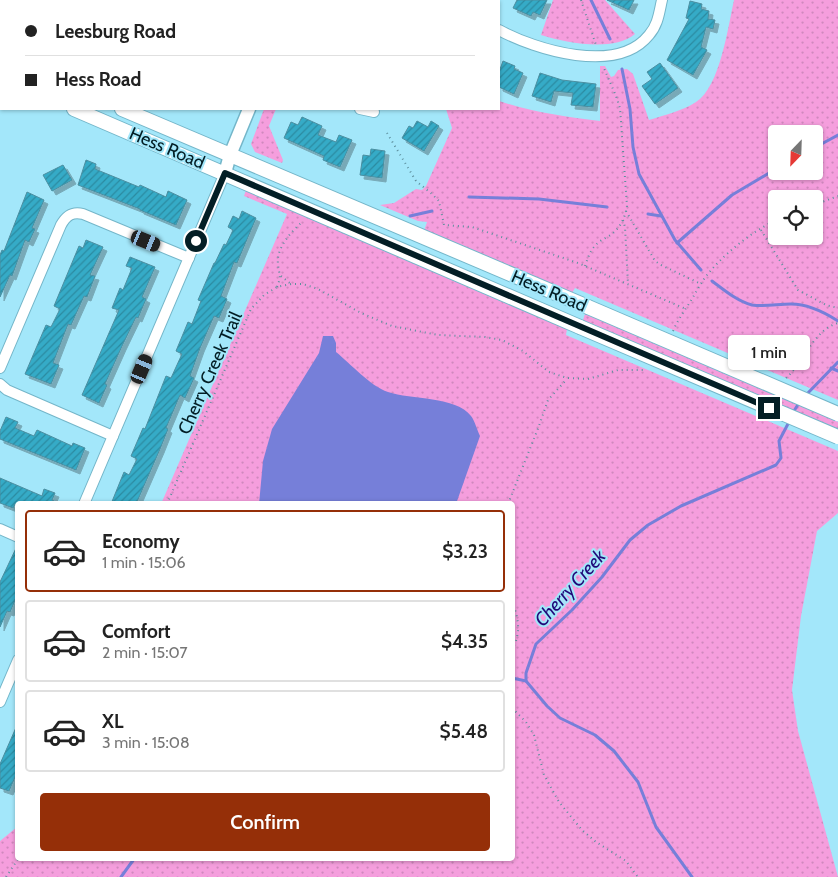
<!DOCTYPE html>
<html lang="en">
<head>
<meta charset="utf-8">
<style>
	:root { --surface:#fff; --page:#f6f6f6; --text:#222; --muted:#767676; --line:#e0e0e0; --accent:#952f08 }
	body { margin:0; font-family:Cabin,sans-serif; background:var(--page); color:var(--text); height:100vh; display:flex; flex-direction:column; font-size:19px; white-space:nowrap }
	* { box-sizing:border-box; margin:0 }
	p { font-size:16px; color:var(--muted) }
	.icon { flex:none; width:28px; height:28px; fill:none; stroke:currentColor; stroke-width:2; stroke-linecap:round; stroke-linejoin:round }
	.map { position:relative; flex:1; overflow:hidden }
	.side { position:absolute; left:15px; top:501px; width:500px; height:360px; display:flex; flex-direction:column; background:var(--surface); border-radius:5px; box-shadow:0 1px 4px #0004 }
	.side>* { flex:none }
	.guide { position:absolute; left:0px; top:0px; width:500px; height:110px; box-shadow:0 1px 4px #0004; display:grid; align-content:center; height:110px; padding:0 25px; background:var(--surface) }
	.needle { width:32px; rotate:203deg }
	.tools { position:absolute; left:768px; top:125px; display:grid; gap:10px }
	.tools a { display:grid; place-items:center; width:55px; height:55px; border-radius:5px; background:var(--surface); box-shadow:0 1px 4px #0004; font-size:25px }
	.end { position:absolute; width:22px; height:22px; margin:-11px; border:6px solid #031e25; background:#fff; box-shadow:0 0 0 2px #fff }
	.from { border-radius:50% }
	.bubble { position:absolute; height:35px; border-radius:5px; background:var(--surface); box-shadow:0 1px 4px #0004; font-size:16px; font-weight:600; line-height:35px; text-align:center }
	.car { position:absolute; width:15px; height:30px; margin:-15px -8px; border-radius:6px; box-shadow:0 0 4px 1px #0007; background:linear-gradient(#222 24%,#8ab4d8 0 40%,#222 0 76%,#8ab4d8 0 86%,#222 0) }
	.guide b { display:flex; align-items:center; gap:18px; height:48px; font-size:19px }
	.guide b+b { border-top:1px solid var(--line) }
	.guide i { width:12px; height:12px; background:var(--text) }
	ul { padding:9px 0 0; list-style:none }
	li { display:flex; align-items:center; gap:15px; height:82px; margin:0 10px 8px; padding:0 15px; border:2px solid var(--line); border-radius:5px }
	li div { flex:1 }
	li b { display:block; font-size:19px }
	li em { font-style:normal; font-weight:600 }
	li.selected { border-color:var(--accent) }
	li>.icon { width:45px; height:45px; stroke-width:1.5 }
	.cta { display:flex; gap:10px; margin-top:auto; padding:10px 25px }
	.cta a { flex:1; height:58px; border-radius:5px; background:var(--accent); color:#fff; font-size:20px; font-weight:600; line-height:58px; text-align:center }
	.map>svg:first-child { display:block }
	.grass { fill:url(#grass-dots); fill-rule:evenodd }
	.water { fill:#767fd9 }
	.lines { fill:none; stroke-linecap:round; stroke-linejoin:round }
	.stream { stroke:#767fd9; stroke-width:3 }
	.building { fill:url(#building-hatch); stroke:#4c8ea0; filter:url(#shadow) }
	.minor-casing { stroke:#74b6c9; stroke-width:12 }
	.tertiary-casing { stroke:#74b6c9; stroke-width:15 }
	.secondary-casing { stroke:#74b6c9; stroke-width:16 }
	.path { stroke:#5d8f9d; stroke-width:2; stroke-dasharray:1 4; stroke-linecap:butt }
	.minor { stroke:#fff; stroke-width:10 }
	.tertiary { stroke:#fff; stroke-width:12 }
	.secondary { stroke:#fff; stroke-width:14 }
	.secondary-bridge-casing { stroke:#74b6c9; stroke-width:16; stroke-linecap:butt }
	.secondary-bridge { stroke:#fff; stroke-width:14 }
	.route { stroke:#031e25; stroke-width:6 }
	.labels { text-anchor:middle; dominant-baseline:central; stroke-width:4; stroke-linejoin:round; paint-order:stroke }
	.street-label { font-size:18px; fill:#031e25; stroke:#a3e7fa }
	.water-label { font-size:19px; font-style:italic; fill:#210979; stroke:#a3e7fa }
</style>
</head>
<body>
<div class="map">
<svg width="838" height="877" viewBox="0 0 838 877">
	<defs>
		<pattern id="grass-dots" width="8" height="8" patternUnits="userSpaceOnUse" patternTransform="scale(1.25)"><rect width="8" height="8" fill="#f59edd"/><path d="M2 2h.1M6 6h.1" fill="none" stroke="#d088be" stroke-width="1.8" stroke-linecap="round"/></pattern>
		<pattern id="building-hatch" width="6" height="6" patternUnits="userSpaceOnUse" patternTransform="scale(1.25)"><rect width="6" height="6" fill="#36abc7"/><path d="M-1 1l2-2M0 6l6-6M5 7l2-2" fill="none" stroke="#2b8ba1"/></pattern>
		<filter id="shadow"><feDropShadow dx="4" dy="4" stdDeviation="0" flood-color="#0004"/></filter>
	</defs>
	<rect width="100%" height="100%" fill="#a3e7fa"/>
	<g class="grass">
		<path d="M 553,0 L 605,0 L 635,34 C 613,52 567,43 541,35 Z"/>
		<path d="M 734,0 L 838,0 L 838,400 L 575,288 L 572,293 L 424,231 L 427,222 L 418,221 L 380,205 L 394,203 L 416,189 L 422,190 L 426,186 L 452,128 L 446,109 L 499,109 L 499,101 C 532,112 565,117 600,121 L 600,66 L 605,66 L 611,77 L 614,76 L 618,70 L 627,69 L 633,74 L 649,120 C 665,115 682,111 696,102 C 720,87 728,27 734,0 ZM 776,134 L 814,134 L 814,171 L 776,171 ZM 776,199 L 814,199 L 814,236 L 776,236 Z"/>
		<polygon points="264,109 276,109 269,126 283,160 282,163 255,152 251,144"/>
		<polygon points="246,190 484,294 567,329 566,335 838,451 838,513 817,531 801,616 792,690 798,731 838,877 0,877 0,841 17,827 18,859 512,859 512,504 161,504 287,214 244,196"/>
		<polygon points="585,314 838,422 838,430 583,320"/>
	</g>
	<path class="water" d="M 323,336 L 333,336 L 336,343 L 336,352 C 351,364 370,386 388,392 C 411,400 456,396 471,416 C 475,421 477,430 480,436 L 456,504 L 259,504 L 263,461 L 272,429 L 319,353 Z"/>
	<g class="lines">
		<g class="stream">
			<polyline points="591,0 610,39"/>
			<polyline points="622,69 630,109 633,147 639,174 675,240 701,270"/>
			<polyline points="814,148 838,135"/>
			<polyline points="469,197 539,199 607,207"/>
			<polyline points="648,214 661,216"/>
			<polyline points="410,216 432,211"/>
			<polyline points="677,243 732,195 776,169"/>
			<path d="M 712,281 C 724,290 737,301 752,305 C 765,307 778,304 791,304 C 807,304 824,312 838,321"/>
			<polyline points="831,368 838,371"/>
			<polyline points="805,396 838,362"/>
			<polyline points="792,414 799,403"/>
			<polyline points="512,678 526,681"/>
			<polyline points="121,877 134,859"/>
			<polyline points="692,877 656,827 638,782 614,751 595,735 560,718 547,706 526,681 526,673 536,644 572,610 602,577 630,540 648,525 681,506 776,465 781,458 779,441 790,420"/>
		</g>
	</g>
	<g class="building">
		<polygon points="517,0 547,0 540,15 533,12 531,16 513,8"/>
		<polygon points="607,0 634,0 629,10"/>
		<polygon points="690,1 702,4 701,9 709,11 708,19 715,20 713,29 706,27 701,47 707,50 693,75 667,60 689,19 686,18"/>
		<polygon points="503,61 515,66 514,69 523,73 514,94 499,87 499,72"/>
		<polygon points="660,63 678,88 655,104 642,86 652,79 647,72"/>
		<polygon points="540,73 562,80 596,84 593,107 571,105 573,93 554,91 551,102 532,96"/>
		<polygon points="302,117 322,126 318,135 336,142 339,135 352,140 340,167 323,160 324,156 284,138 291,122 298,125"/>
		<polygon points="417,121 428,127 431,121 439,126 424,151 402,138 409,126 413,128"/>
		<polygon points="371,149 385,151 382,178 360,175 363,155 370,156"/>
		<polygon points="86,160 96,164 95,169 139,187 140,185 166,197 168,191 187,200 176,225 140,210 140,209 78,185"/>
		<polygon points="63,165 72,180 52,191 43,175"/>
		<polygon points="27,192 44,200 32,228 35,229 29,242 25,240 12,276 10,275 0,297 0,255 2,250 4,251"/>
		<polygon points="242,211 256,218 237,263 234,262 221,296 227,299 219,318 214,316 200,348 190,376 194,378 185,398 180,395 166,428 168,429 160,449 136,504 111,504 124,472 129,475 137,459 131,456 143,428 145,429 166,376 171,378 182,354 176,351 188,322 192,324 201,301 198,300 214,263 215,263 224,244 226,245 233,230 228,227 233,216 239,219"/>
		<polygon points="86,240 103,247 90,275 95,276 87,297 84,296 71,325 68,324 53,363 59,365 51,384 25,374 46,325 51,327 60,309 54,306 79,246 83,248"/>
		<polygon points="130,257 155,267 142,297 146,299 138,318 136,317 122,346 105,384 107,385 99,403 82,395 119,310 112,308 120,288 123,290 132,268 126,266"/>
		<polygon points="6,417 18,422 15,428 34,436 37,430 72,446 73,443 85,448 76,470 0,439 0,431"/>
		<polygon points="0,478 42,496 44,489 55,493 52,500 60,504 15,504 13,508 0,503"/>
		<polygon points="18,544 18,593 10,612 7,611 0,627 0,582"/>
		<polygon points="18,723 18,770 9,791 0,788 0,764"/>
	</g>
	<g class="lines">
		<defs>
			<g id="minor">
				<polyline points="86,0 86,1"/>
				<polyline points="453,0 455,1"/>
				<polyline points="219,1 222,0"/>
				<path d="M 499,30 C 536,50 617,75 649,35 C 658,25 659,13 662,0"/>
				<polyline points="360,109 374,112"/>
				<path d="M 0,368 L 61,225 C 66,216 72,211 83,214 L 189,258"/>
				<polyline points="0,384 7,390 113,436"/>
				<polyline points="84,504 225,173"/>
				<polyline points="0,529 18,537"/>
				<polyline points="0,702 18,660"/>
			</g>
			<g id="tertiary">
				<polyline points="256,0 256,1"/>
				<polyline points="225,173 230,155 249,109"/>
			</g>
			<g id="secondary">
				<polyline points="0,56 1,57"/>
				<polyline points="0,77 1,78"/>
				<polyline points="74,109 580,327"/>
				<polyline points="122,109 588,307"/>
			</g>
		</defs>
		<use href="#minor" class="minor-casing"/>
		<use href="#tertiary" class="tertiary-casing"/>
		<use href="#secondary" class="secondary-casing"/>
		<g class="path">
			<polyline points="581,0 596,45"/>
			<polyline points="387,133 416,181 432,194 439,201 444,225 472,227 578,263 686,309"/>
			<polyline points="814,205 838,196"/>
			<polyline points="626,211 655,261 661,265 701,284"/>
			<polyline points="623,220 625,227 628,284"/>
			<polyline points="761,230 798,290 826,305 838,308"/>
			<path d="M 585,266 C 588,258 590,250 596,245 C 599,241 604,239 609,236 C 620,229 625,218 627,206 L 620,108 L 616,96 L 603,66"/>
			<polyline points="281,276 291,284"/>
			<path d="M 277,287 C 282,274 279,276 278,264 C 276,248 291,232 302,222"/>
			<path d="M 673,331 C 677,322 681,316 686,308 C 694,297 699,285 707,275 C 725,253 750,233 776,220"/>
			<path d="M 786,378 C 805,362 812,331 838,323"/>
			<polyline points="167,504 251,309 264,295 277,287 291,284 303,284 318,289 361,313 392,326 438,335 485,337 502,340 523,351 549,372 567,378 588,379 618,370 646,370"/>
			<polyline points="508,504 539,426 548,400 567,379"/>
			<path d="M 512,601 C 518,617 522,633 512,649"/>
			<polyline points="512,708 526,722 534,735 544,775 559,802 582,830 596,842 626,861 638,877"/>
			<polyline points="6,877 18,859"/>
		</g>
		<use href="#minor" class="minor"/>
		<use href="#tertiary" class="tertiary"/>
		<use href="#secondary" class="secondary"/>
		<defs>
			<g id="secondary-bridge">
				<polyline points="588,307 838,414"/>
				<polyline points="580,327 838,437"/>
			</g>
		</defs>
		<use href="#secondary-bridge" class="secondary-bridge-casing"/>
		<use href="#secondary-bridge" class="secondary-bridge"/>
	</g>
	<g class="lines">
		<polyline class="route" points="196,241 225,173 769,408"/>
	</g>
	<g class="labels">
		<g class="street-label">
			<text transform="translate(167 148) rotate(23)">Hess Road</text>
			<text transform="translate(549 291) rotate(23)">Hess Road</text>
			<text transform="translate(210 373) rotate(-66)">Cherry Creek Trail</text>
		</g>
		<g class="water-label">
			<text transform="translate(570 588) rotate(-48)">Cherry Creek</text>
		</g>
	</g>
</svg>
<div class="tools">
<a><svg class="needle" viewBox="-14 -14 28 28"><path d="M0-13l5 13h-10z" fill="#e53935"/><path d="M0 13l5-13h-10z" fill="#767676"/></svg></a>
<a><svg class="icon" aria-label="locate" viewBox="0 0 24 24"><circle cx="12" cy="12" r="6"/><path d="M12 2v4M12 18v4M2 12h4M18 12h4"/></svg></a>
</div>
<i class="end from" style="left:196px;top:241px"></i>
<i class="end" style="left:769px;top:408px"></i>
<div class="bubble" style="left:728px;top:335px;width:82px">1 min</div>
<i class="car" style="left:146px;top:241px;rotate:112deg"></i>
<i class="car" style="left:142px;top:369px;rotate:23deg"></i>
<div class="guide">
<b><i class="from"></i>Leesburg Road</b>
<b><i></i>Hess Road</b>
</div>
<section class="side">
<ul>
<li class="selected"><svg class="icon" aria-label="car" viewBox="0 0 24 24"><path d="M5 17H2v-5l4-1 3-4h7l3 4 3 1v5h-3M9 17h6M6 11h13"/><circle cx="7" cy="17" r="2"/><circle cx="17" cy="17" r="2"/></svg><div><b>Economy</b><p>1 min · 15:06</p></div><em>$3.23</em></li>
<li><svg class="icon" aria-label="car" viewBox="0 0 24 24"><path d="M5 17H2v-5l4-1 3-4h7l3 4 3 1v5h-3M9 17h6M6 11h13"/><circle cx="7" cy="17" r="2"/><circle cx="17" cy="17" r="2"/></svg><div><b>Comfort</b><p>2 min · 15:07</p></div><em>$4.35</em></li>
<li><svg class="icon" aria-label="car" viewBox="0 0 24 24"><path d="M5 17H2v-5l4-1 3-4h7l3 4 3 1v5h-3M9 17h6M6 11h13"/><circle cx="7" cy="17" r="2"/><circle cx="17" cy="17" r="2"/></svg><div><b>XL</b><p>3 min · 15:08</p></div><em>$5.48</em></li>
</ul>
<div class="cta"><a>Confirm</a></div>
</section>
</div>
</body>
</html>
